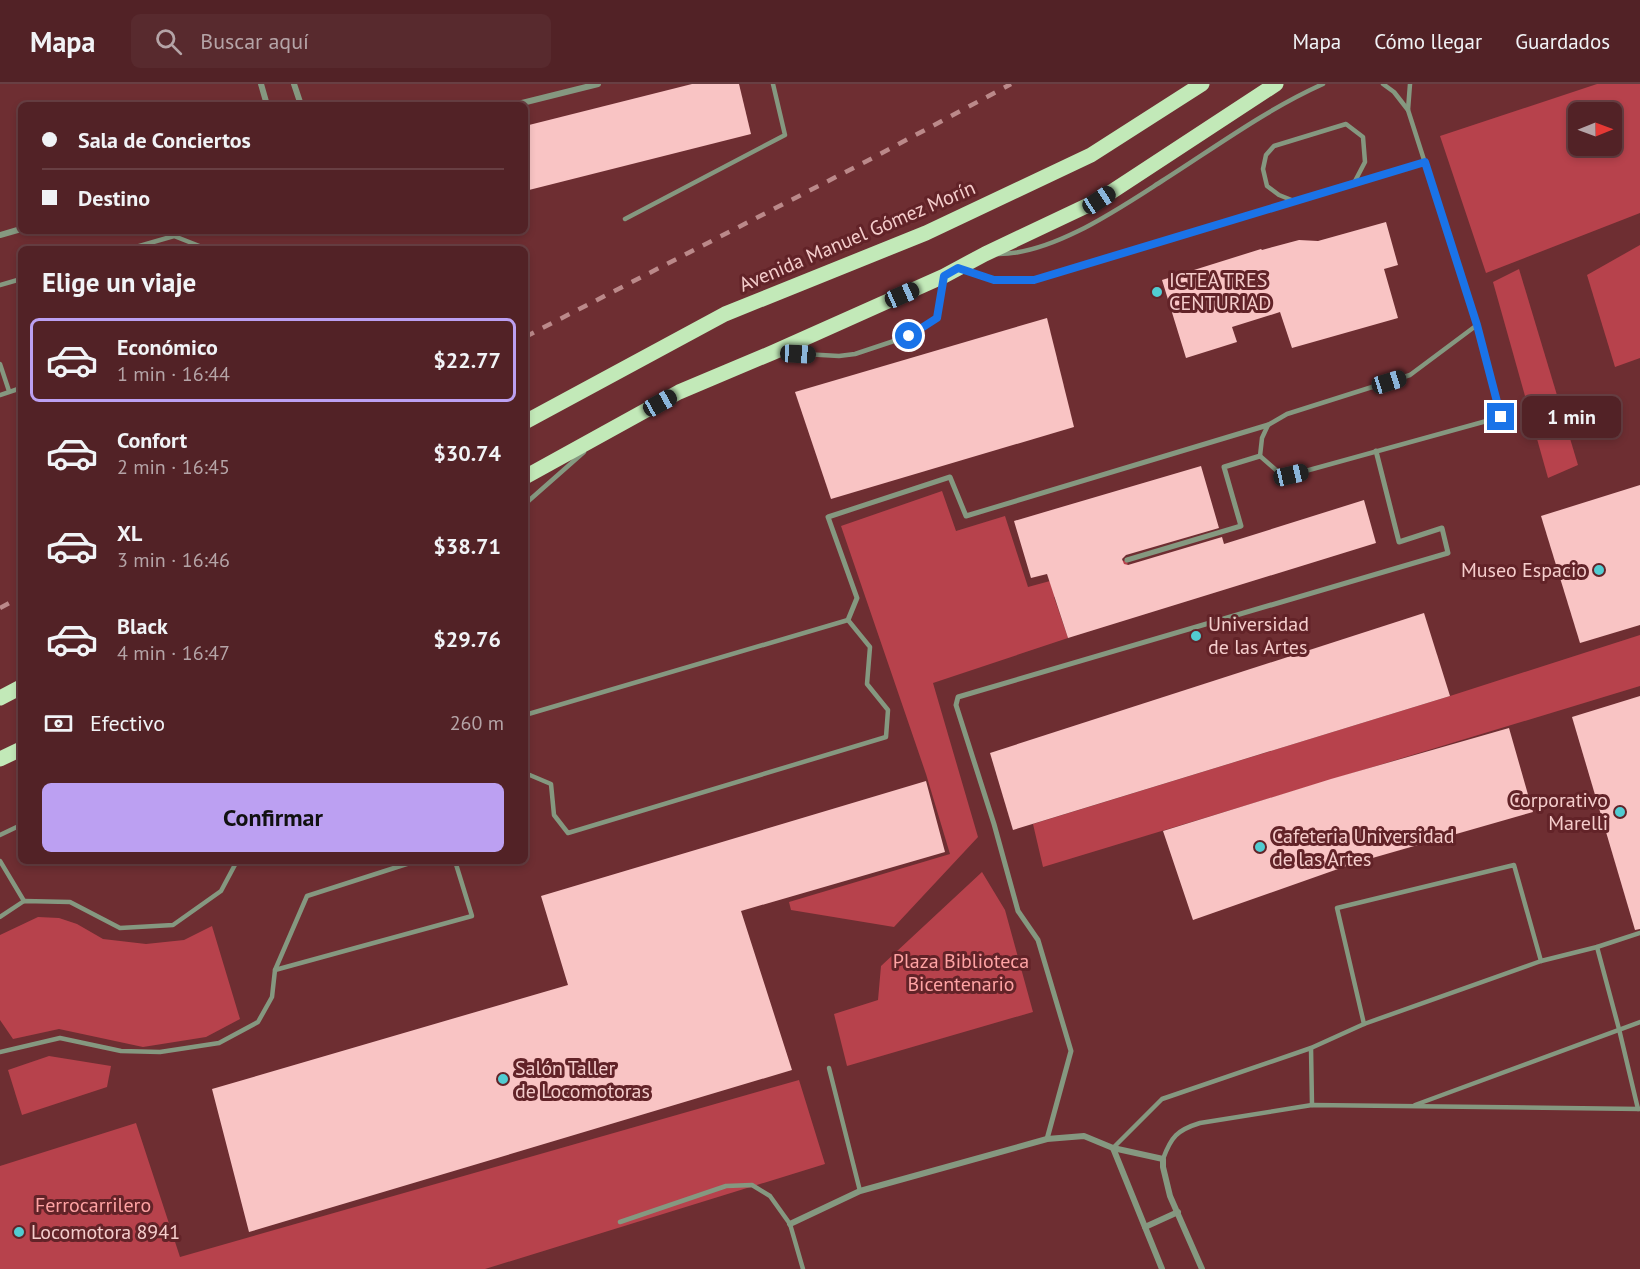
<!DOCTYPE html>
<html lang="es">
<head>
<meta charset="utf-8">
<style>
	:root { --surface:#522226; --page:#582a2e; --text:#f1f3f6; --muted:#b5a4a7; --line:#683f43; --accent:#bca0f2 }
	body { margin:0; font-family:"PT Sans",sans-serif; background:var(--page); color:var(--text); height:100vh; display:flex; flex-direction:column; font-size:22px; white-space:nowrap }
	* { box-sizing:border-box; margin:0 }
	p { font-size:20px; color:var(--muted) }
	.icon { flex:none; width:33px; height:33px; fill:none; stroke:currentColor; stroke-width:2; stroke-linecap:round; stroke-linejoin:round }
	.map { position:relative; flex:1; overflow:hidden }
	.sheet { position:absolute; left:18px; top:162px; width:510px; height:618px; display:flex; flex-direction:column; background:var(--surface); border-radius:9px; box-shadow:0 3px 9px #0003,0 0 0 2px var(--line) }
	.sheet>* { flex:none }
	.guide { position:absolute; left:18px; top:18px; width:510px; height:132px; border-radius:9px; box-shadow:0 3px 9px #0003,0 0 0 2px var(--line); display:grid; align-content:center; height:132px; padding:0 24px; background:var(--surface) }
	.needle { width:39px; rotate:89deg }
	.controls { position:absolute; left:1568px; top:18px; display:grid; gap:12px }
	.controls a { display:grid; place-items:center; width:54px; height:54px; border-radius:9px; background:var(--surface); box-shadow:0 3px 9px #0003,0 0 0 2px var(--line); font-size:30px }
	.end { position:absolute; width:27px; height:27px; margin:-14px; border:8px solid #1a73e8; background:#fff; box-shadow:0 0 0 3px #fff }
	.from { border-radius:50% }
	.bubble { position:absolute; height:42px; border-radius:9px; background:var(--surface); box-shadow:0 3px 9px #0003,0 0 0 2px var(--line); font-size:20px; font-weight:700; line-height:42px; text-align:center }
	.car { position:absolute; width:18px; height:36px; margin:-18px -9px; border-radius:8px; box-shadow:0 0 4px 2px #0007; background:linear-gradient(#222 24%,#8ab4d8 0 40%,#222 0 76%,#8ab4d8 0 86%,#222 0) }
	.guide b { display:flex; align-items:center; gap:21px; height:57px; font-size:22px }
	.guide b+b { border-top:2px solid var(--line) }
	.guide i { width:15px; height:15px; background:var(--text) }
	ul { padding:0; list-style:none }
	li { display:flex; align-items:center; gap:18px; height:84px; margin:0 12px 9px; padding:0 12px; border:3px solid transparent; border-radius:9px }
	li div { flex:1 }
	li b { display:block; font-size:22px }
	li em { font-style:normal; font-weight:700 }
	li.current { border-color:var(--accent) }
	li>.icon { width:54px; height:54px; stroke-width:1.5 }
	h2 { padding:0 24px; font-size:27px; line-height:72px }
	.pay { display:flex; align-items:center; gap:15px; height:66px; padding:0 24px; font-size:22px }
	.pay p { margin-inline-start:auto }
	.action { display:flex; gap:12px; margin-top:auto; padding:12px 24px }
	.action a { flex:1; height:69px; border-radius:9px; background:var(--accent); color:#111; font-size:24px; font-weight:700; line-height:69px; text-align:center }
	header { display:flex; align-items:center; gap:36px; box-sizing:border-box; height:84px; padding:0 30px; background:var(--surface); border-bottom:2px solid var(--line) }
	header strong { font-size:28px }
	nav { display:flex; gap:33px; margin-inline-start:auto; font-size:21px }
	.search { width:420px; height:54px; background:var(--page); display:flex; align-items:center; gap:15px; box-sizing:border-box; padding:0 21px; border-radius:9px; color:var(--muted); font-size:22px }
	.map>svg:first-child { display:block }
	.green { fill:#b7424c; fill-rule:evenodd }
	.building { fill:#f9c4c4 }
	.lines { fill:none; stroke-linecap:round; stroke-linejoin:round }
	.service { stroke:#859880; stroke-width:4.5 }
	.pedestrian { stroke:#859880; stroke-width:5 }
	.minor { stroke:#859880; stroke-width:6 }
	.primary { stroke:#c2e9b8; stroke-width:15 }
	.rail { stroke:#bb898a; stroke-width:4.5; stroke-dasharray:10 10; stroke-linecap:butt }
	.route { stroke:#1a73e8; stroke-width:8 }
	.poi-dot { fill:#51ccd1; stroke:#622328; stroke-width:2 }
	.labels { text-anchor:middle; dominant-baseline:central; stroke-width:6; stroke-linejoin:round; paint-order:stroke }
	.street-label { font-size:20px; fill:#f5cdcc; stroke:#622328 }
	.poi-label { font-size:20px; fill:#f5cdcc; stroke:#622328; text-anchor:start }
	.park-label { font-size:20px; fill:#ffa3a4; stroke:#622328 }
</style>
</head>
<body>
<header>
<strong>Mapa</strong>
<div class="search"><svg class="icon" aria-label="search" viewBox="0 0 24 24"><circle cx="10" cy="10" r="6"/><path d="M15 15l6 6"/></svg>Buscar aquí</div>
<nav><a>Mapa</a><a>Cómo llegar</a><a>Guardados</a></nav>
</header>
<div class="map">
<svg width="1640" height="1185" viewBox="0 0 1640 1185">
	<rect width="100%" height="100%" fill="#6e2e32"/>
	<g class="green">
		<path d="M 1597,0 L 1640,0 L 1640,129 L 1486,189 L 1440,52 ZM 1578,28 L 1611,28 L 1611,62 L 1578,62 Z"/>
		<polygon points="1640,161 1640,274 1615,283 1587,191"/>
		<polygon points="1519,185 1578,381 1548,394 1493,198"/>
		<polygon points="942,407 956,447 1005,432 1028,503 1127,476 1129,490 1054,513 1068,554 933,599 978,753 894,843 791,826 789,818 950,770 926,690 841,442"/>
		<polygon points="1640,551 1640,602 1043,783 1033,740 1450,612"/>
		<polygon points="982,788 1005,826 1033,928 847,982 834,930 878,916 881,882"/>
		<polygon points="38,833 59,834 77,840 103,855 146,860 184,856 212,842 240,935 206,953 143,963 59,945 13,955 0,936 0,851"/>
		<polygon points="49,972 111,982 107,1003 22,1031 8,986"/>
		<polygon points="799,996 825,1080 485,1185 0,1185 0,1082 136,1039 180,1173"/>
	</g>
	<g class="building">
		<polygon points="692,0 739,0 751,50 525,107 525,42"/>
		<polygon points="1386,138 1398,181 1384,185 1398,234 1292,264 1280,228 1232,243 1237,258 1186,274 1162,196 1261,165 1262,166 1299,156 1318,157"/>
		<polygon points="1047,234 1074,343 831,415 795,308"/>
		<polygon points="1201,382 1219,444 1126,471 1122,475 1124,480 1128,481 1222,453 1224,460 1364,416 1376,459 1068,554 1047,490 1031,494 1014,437"/>
		<polygon points="1640,401 1640,541 1580,559 1541,432"/>
		<polygon points="1424,529 1450,612 1013,746 990,669"/>
		<polygon points="1640,612 1640,845 1635,846 1572,633"/>
		<polygon points="1509,644 1533,728 1355,779 1193,836 1163,747 1331,695"/>
		<polygon points="926,697 945,768 741,827 792,986 249,1148 212,1005 568,901 541,812"/>
	</g>
	<g class="lines">
		<g class="service">
			<polyline points="1383,0 1394,8 1408,26 1477,241 1501,333 1291,391 1276,386 1260,372 1262,354 1268,341 1287,330 1410,291 1477,241"/>
			<polyline points="1408,26 1410,0"/>
			<polyline points="1294,117 1279,111 1267,102 1263,85 1266,71 1274,62 1346,40 1363,53 1365,78 1354,99"/>
			<polyline points="625,135 785,51 773,0"/>
			<polyline points="364,147 364,149"/>
			<polyline points="129,165 174,152 207,165"/>
			<path d="M 997,170 C 1051,171 1117,126 1162,97 C 1214,64 1267,25 1323,0"/>
			<polyline points="964,186 994,196 1034,196 1425,78"/>
			<polyline points="0,201 21,195"/>
			<polyline points="786,269 839,272 855,270 909,252 937,234 943,196"/>
			<polyline points="0,280 9,307"/>
			<polyline points="0,311 21,304"/>
			<polyline points="525,420 584,368"/>
			<polyline points="525,631 848,536 870,563 867,600 888,626 886,653 568,749 554,731 551,700 525,689"/>
			<polyline points="0,751 21,741"/>
			<polyline points="0,777 24,817"/>
			<polyline points="0,833 24,817 70,818 120,844 173,841 221,807 237,777"/>
			<polyline points="1597,863 1619,945 1638,1025"/>
			<polyline points="275,886 472,832 455,777"/>
			<polyline points="1364,940 1337,824 1514,781 1541,877"/>
			<polyline points="1311,964 1312,1021"/>
			<polyline points="0,968 60,954 121,967 160,968 219,959 258,938 272,913 275,886 307,812 416,777"/>
			<polyline points="829,984 860,1107"/>
			<polyline points="1415,1021 1640,938"/>
			<polyline points="1113,1064 1162,1015 1311,964 1364,940 1541,877 1597,863 1640,849"/>
			<path d="M 1163,1075 C 1171,1053 1177,1046 1200,1039 L 1312,1021 L 1640,1025"/>
			<polyline points="620,1138 726,1102 752,1101 770,1112 790,1140 803,1185"/>
		</g>
		<g class="pedestrian">
			<polyline points="1127,476 1241,442 1224,383 1260,372"/>
			<polyline points="848,536 857,514 828,433 950,393 966,432 1268,341"/>
			<polyline points="1047,1055 1071,967 1038,856 1018,827 994,740 956,621 958,613 1448,469 1442,444 1399,458 1376,367"/>
		</g>
		<g class="minor">
			<polyline points="261,0 267,21"/>
			<polyline points="294,0 301,21"/>
			<polyline points="514,21 598,0"/>
			<polyline points="0,151 21,145"/>
			<polyline points="1113,1064 1162,1185"/>
			<polyline points="790,1140 860,1107 1047,1055 1084,1052 1113,1064 1163,1075 1163,1083 1170,1112 1202,1185"/>
			<polyline points="1145,1143 1178,1128"/>
		</g>
		<g class="primary">
			<polyline points="525,338 725,230 926,149 1091,71 1202,0"/>
			<polyline points="525,393 679,308 774,268 944,192 985,170 1099,116 1276,0"/>
			<polyline points="0,614 21,603"/>
			<polyline points="0,675 21,665"/>
		</g>
		<g class="rail">
			<polyline points="525,253 865,78 1011,0"/>
			<polyline points="0,524 21,513"/>
		</g>
	</g>
	<g class="lines">
		<polyline class="route" points="909,252 937,234 944,192 958,184 994,196 1034,196 1425,78 1477,241 1501,333"/>
	</g>
	<g class="poi-dot">
		<circle cx="1157" cy="208" r="6"/>
		<circle cx="1599" cy="486" r="6"/>
		<circle cx="1196" cy="552" r="6"/>
		<circle cx="1620" cy="728" r="6"/>
		<circle cx="1260" cy="763" r="6"/>
		<circle cx="503" cy="995" r="6"/>
		<circle cx="19" cy="1148" r="6"/>
	</g>
	<g class="labels">
		<g class="street-label">
			<text transform="translate(857 152) rotate(-23)">Avenida Manuel Gómez Morín</text>
		</g>
		<g class="poi-label">
			<text x="1169" y="196">ICTEA TRES<tspan x="1169" dy="23">CENTURIAD</tspan></text>
			<text x="1587" y="486" text-anchor="end">Museo Espacio</text>
			<text x="1208" y="540">Universidad<tspan x="1208" dy="23">de las Artes</tspan></text>
			<text x="1608" y="716" text-anchor="end">Corporativo<tspan x="1608" dy="23">Marelli</tspan></text>
			<text x="1272" y="752">Cafeteria Universidad<tspan x="1272" dy="23">de las Artes</tspan></text>
			<text x="515" y="984">Salón Taller<tspan x="515" dy="23">de Locomotoras</tspan></text>
			<text x="31" y="1148">Locomotora 8941</text>
		</g>
		<g class="park-label">
			<text x="961" y="877">Plaza Biblioteca<tspan x="961" dy="23">Bicentenario</tspan></text>
			<text x="93" y="1121">Ferrocarrilero</text>
		</g>
	</g>
</svg>
<div class="controls">
<a><svg class="needle" viewBox="-14 -14 28 28"><path d="M0-13l5 13h-10z" fill="#e53935"/><path d="M0 13l5-13h-10z" fill="#b5a4a7"/></svg></a>
</div>
<i class="end from" style="left:909px;top:252px"></i>
<i class="end" style="left:1501px;top:333px"></i>
<div class="bubble" style="left:1522px;top:312px;width:99px">1 min</div>
<i class="car" style="left:1099px;top:116px;rotate:57deg"></i>
<i class="car" style="left:902px;top:211px;rotate:66deg"></i>
<i class="car" style="left:798px;top:270px;rotate:93deg"></i>
<i class="car" style="left:1389px;top:298px;rotate:73deg"></i>
<i class="car" style="left:660px;top:319px;rotate:61deg"></i>
<i class="car" style="left:1291px;top:391px;rotate:77deg"></i>
<div class="guide">
<b><i class="from"></i>Sala de Conciertos</b>
<b><i></i>Destino</b>
</div>
<section class="sheet">
<h2>Elige un viaje</h2>
<ul>
<li class="current"><svg class="icon" aria-label="car" viewBox="0 0 24 24"><path d="M5 17H2v-5l4-1 3-4h7l3 4 3 1v5h-3M9 17h6M6 11h13"/><circle cx="7" cy="17" r="2"/><circle cx="17" cy="17" r="2"/></svg><div><b>Económico</b><p>1 min · 16:44</p></div><em>$22.77</em></li>
<li><svg class="icon" aria-label="car" viewBox="0 0 24 24"><path d="M5 17H2v-5l4-1 3-4h7l3 4 3 1v5h-3M9 17h6M6 11h13"/><circle cx="7" cy="17" r="2"/><circle cx="17" cy="17" r="2"/></svg><div><b>Confort</b><p>2 min · 16:45</p></div><em>$30.74</em></li>
<li><svg class="icon" aria-label="car" viewBox="0 0 24 24"><path d="M5 17H2v-5l4-1 3-4h7l3 4 3 1v5h-3M9 17h6M6 11h13"/><circle cx="7" cy="17" r="2"/><circle cx="17" cy="17" r="2"/></svg><div><b>XL</b><p>3 min · 16:46</p></div><em>$38.71</em></li>
<li><svg class="icon" aria-label="car" viewBox="0 0 24 24"><path d="M5 17H2v-5l4-1 3-4h7l3 4 3 1v5h-3M9 17h6M6 11h13"/><circle cx="7" cy="17" r="2"/><circle cx="17" cy="17" r="2"/></svg><div><b>Black</b><p>4 min · 16:47</p></div><em>$29.76</em></li>
</ul>
<div class="pay"><svg class="icon" aria-label="cash" viewBox="0 0 24 24"><path d="M3 7h18v10H3z"/><circle cx="12" cy="12" r="2"/></svg>Efectivo<p>260 m</p></div>
<div class="action"><a>Confirmar</a></div>
</section>
</div>
</body>
</html>
